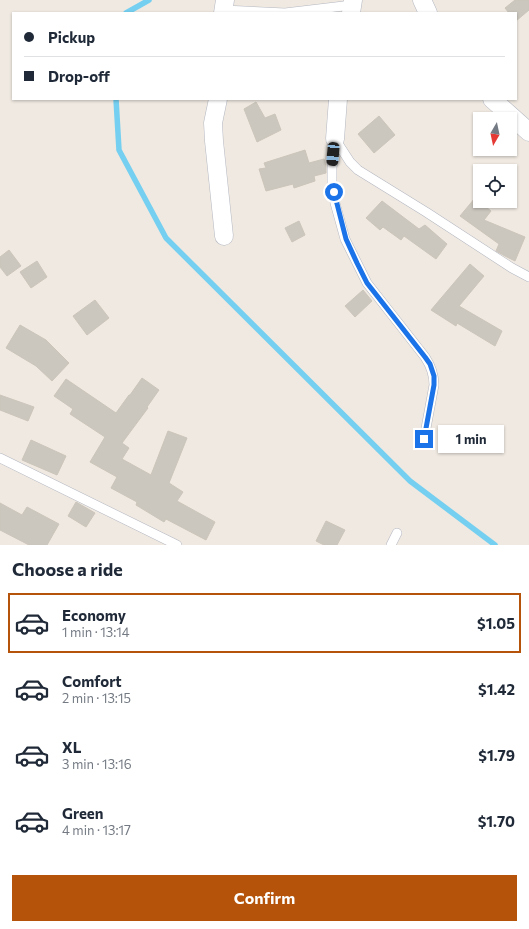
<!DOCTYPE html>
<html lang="en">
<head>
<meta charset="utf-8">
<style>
	:root { --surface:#fff; --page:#f2f2f3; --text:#1f2937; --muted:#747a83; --line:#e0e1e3; --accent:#b45309 }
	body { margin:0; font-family:Commissioner,sans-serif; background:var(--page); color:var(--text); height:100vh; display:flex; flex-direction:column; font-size:15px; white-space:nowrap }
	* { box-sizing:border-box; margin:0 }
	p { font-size:13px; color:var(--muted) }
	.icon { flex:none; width:22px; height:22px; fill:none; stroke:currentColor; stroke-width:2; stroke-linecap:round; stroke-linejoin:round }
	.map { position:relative; height:545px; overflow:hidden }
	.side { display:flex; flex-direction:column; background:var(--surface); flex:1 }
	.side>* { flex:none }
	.hud { position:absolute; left:12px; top:12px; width:505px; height:88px; border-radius:0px; box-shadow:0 1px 3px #0004; display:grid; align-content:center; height:88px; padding:0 12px; background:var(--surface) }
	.needle { width:26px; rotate:189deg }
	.buttons { position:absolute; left:473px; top:112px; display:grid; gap:8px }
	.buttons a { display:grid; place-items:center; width:44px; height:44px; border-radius:0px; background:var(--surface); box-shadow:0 1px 3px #0004; font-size:20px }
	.end { position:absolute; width:18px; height:18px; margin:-9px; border:5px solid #1a73e8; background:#fff; box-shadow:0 0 0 2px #fff }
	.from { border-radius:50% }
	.bubble { position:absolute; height:28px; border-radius:0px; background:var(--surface); box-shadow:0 1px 3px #0004; font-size:13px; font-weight:700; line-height:28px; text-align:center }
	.car { position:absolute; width:12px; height:24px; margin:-12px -6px; border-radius:5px; box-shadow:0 0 3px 1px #0007; background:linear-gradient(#222 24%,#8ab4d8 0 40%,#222 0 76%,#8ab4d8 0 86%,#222 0) }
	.hud b { display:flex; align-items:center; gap:14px; height:38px; font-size:15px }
	.hud b+b { border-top:1px solid var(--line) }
	.hud i { width:10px; height:10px; background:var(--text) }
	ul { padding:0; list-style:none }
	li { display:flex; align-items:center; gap:12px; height:60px; margin:0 8px 6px; padding:0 4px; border:2px solid transparent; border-radius:0px }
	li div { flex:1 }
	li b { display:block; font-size:15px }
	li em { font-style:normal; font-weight:700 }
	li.active { border-color:var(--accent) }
	li>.icon { width:36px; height:36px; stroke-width:1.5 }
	h2 { padding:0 12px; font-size:18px; line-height:48px }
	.primary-button { display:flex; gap:8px; margin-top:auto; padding:8px 12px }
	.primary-button a { flex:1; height:46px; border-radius:0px; background:var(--accent); color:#fff; font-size:16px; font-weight:700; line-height:46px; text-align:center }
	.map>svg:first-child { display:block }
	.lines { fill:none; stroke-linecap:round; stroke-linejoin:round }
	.stream { stroke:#75cff0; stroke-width:5.5 }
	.building { fill:#cbc7bf; stroke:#cbc5ba }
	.lane-casing { stroke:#b4b7c1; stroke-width:10 }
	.street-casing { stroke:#b4b7c1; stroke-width:19 }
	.lane { stroke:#fff; stroke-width:9 }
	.street { stroke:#fff; stroke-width:18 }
	.route { stroke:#1a73e8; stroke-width:5 }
</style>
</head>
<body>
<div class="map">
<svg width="529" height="545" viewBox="0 0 529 545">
	<rect width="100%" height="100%" fill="#efe9e1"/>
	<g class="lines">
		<g class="stream">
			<polyline points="126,13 149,0"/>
			<polyline points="116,99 119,150 166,238 410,481 495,545"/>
		</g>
	</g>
	<g class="building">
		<polygon points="515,0 529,0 529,10 516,21 516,13 509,13 505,8"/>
		<polygon points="256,102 265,118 275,114 281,130 257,142 244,109"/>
		<polygon points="379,116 395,135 374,153 358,134"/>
		<polygon points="305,150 309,163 324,159 326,167 326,173 314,176 315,181 294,188 293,184 266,191 259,169 266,168 264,163"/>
		<polygon points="475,198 491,211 484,220 525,237 515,261 505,256 496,251 499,244 460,216"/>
		<polygon points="382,201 419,229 425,225 447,244 436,259 404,236 401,240 383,227 380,230 366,218"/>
		<polygon points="299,221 305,235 292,242 285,228"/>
		<polygon points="9,250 21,266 7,276 0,267 0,257"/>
		<polygon points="37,261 47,277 31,288 20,272"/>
		<polygon points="470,264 484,276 459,306 502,331 495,346 457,323 456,326 431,310"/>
		<polygon points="363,290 372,301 355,317 345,306"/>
		<polygon points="95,300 109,318 87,335 73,316"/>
		<polygon points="20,325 46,340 69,363 52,381 36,366 6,348"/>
		<polygon points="142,378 159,390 147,407 148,408 122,443 129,448 122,459 151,475 168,431 187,438 169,483 183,492 177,501 215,522 206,540 166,519 164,522 136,505 137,502 111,488 117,477 90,462 105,437 70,414 73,409 54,396 66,379 116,413 129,395 130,395"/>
		<polygon points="0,395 34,407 28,421 0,410"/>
		<polygon points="31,440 66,456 57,475 22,460"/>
		<polygon points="76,502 95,513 86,527 68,516"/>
		<polygon points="0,503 22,515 27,507 59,524 47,545 29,545 0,530"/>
		<polygon points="326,521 345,530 337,545 324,545 316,541"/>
	</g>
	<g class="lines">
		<defs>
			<g id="lane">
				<polyline points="223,10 285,13 352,5"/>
				<path d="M 335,139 L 332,168 L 332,182 L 335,203 L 345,239 L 367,283 L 425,357 C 431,366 434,374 434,385 L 424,439"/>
				<polyline points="335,139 350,162 358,170 426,212 512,268 529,277"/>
				<polyline points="0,458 177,545"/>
				<polyline points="391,545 397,533"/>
			</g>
			<g id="street">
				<polyline points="422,0 428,13"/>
				<polyline points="223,13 225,0"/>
				<polyline points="351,13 353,0"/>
				<polyline points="218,99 213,123 214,141 224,236"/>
				<polyline points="492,99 529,132"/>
				<polyline points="335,139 338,99"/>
			</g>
		</defs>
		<use href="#lane" class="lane-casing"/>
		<use href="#street" class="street-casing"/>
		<use href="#lane" class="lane"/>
		<use href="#street" class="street"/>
	</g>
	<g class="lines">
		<polyline class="route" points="334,192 346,239 357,263 367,283 425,357 430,364 434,376 434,385 424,439"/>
	</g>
</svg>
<div class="buttons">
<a><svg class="needle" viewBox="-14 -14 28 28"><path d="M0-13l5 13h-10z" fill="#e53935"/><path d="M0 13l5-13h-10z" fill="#747a83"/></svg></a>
<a><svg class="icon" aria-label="locate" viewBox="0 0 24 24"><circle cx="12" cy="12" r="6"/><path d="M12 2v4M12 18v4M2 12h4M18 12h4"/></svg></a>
</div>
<i class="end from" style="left:334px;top:192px"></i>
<i class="end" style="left:424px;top:439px"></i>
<div class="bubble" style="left:438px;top:425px;width:66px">1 min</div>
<i class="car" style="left:333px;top:154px;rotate:185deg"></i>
<div class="hud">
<b><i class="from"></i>Pickup</b>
<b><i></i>Drop-off</b>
</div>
</div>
<section class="side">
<h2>Choose a ride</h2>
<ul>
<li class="active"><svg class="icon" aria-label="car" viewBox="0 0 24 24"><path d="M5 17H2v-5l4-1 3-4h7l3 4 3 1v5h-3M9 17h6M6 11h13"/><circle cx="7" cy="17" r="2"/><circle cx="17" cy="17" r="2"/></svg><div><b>Economy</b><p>1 min · 13:14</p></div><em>$1.05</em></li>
<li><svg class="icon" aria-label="car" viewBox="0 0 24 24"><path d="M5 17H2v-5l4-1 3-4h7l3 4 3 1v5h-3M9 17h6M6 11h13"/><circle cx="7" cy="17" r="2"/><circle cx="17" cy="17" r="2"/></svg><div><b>Comfort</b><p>2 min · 13:15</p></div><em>$1.42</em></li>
<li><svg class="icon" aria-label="car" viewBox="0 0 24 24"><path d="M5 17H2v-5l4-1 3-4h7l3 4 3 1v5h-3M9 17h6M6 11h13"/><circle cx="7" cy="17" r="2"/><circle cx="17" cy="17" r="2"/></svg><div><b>XL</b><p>3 min · 13:16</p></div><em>$1.79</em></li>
<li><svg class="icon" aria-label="car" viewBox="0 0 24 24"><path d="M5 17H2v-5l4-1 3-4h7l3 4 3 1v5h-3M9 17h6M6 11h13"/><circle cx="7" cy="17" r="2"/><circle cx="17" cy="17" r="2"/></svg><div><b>Green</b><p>4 min · 13:17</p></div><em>$1.70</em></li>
</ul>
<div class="primary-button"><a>Confirm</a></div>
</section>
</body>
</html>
